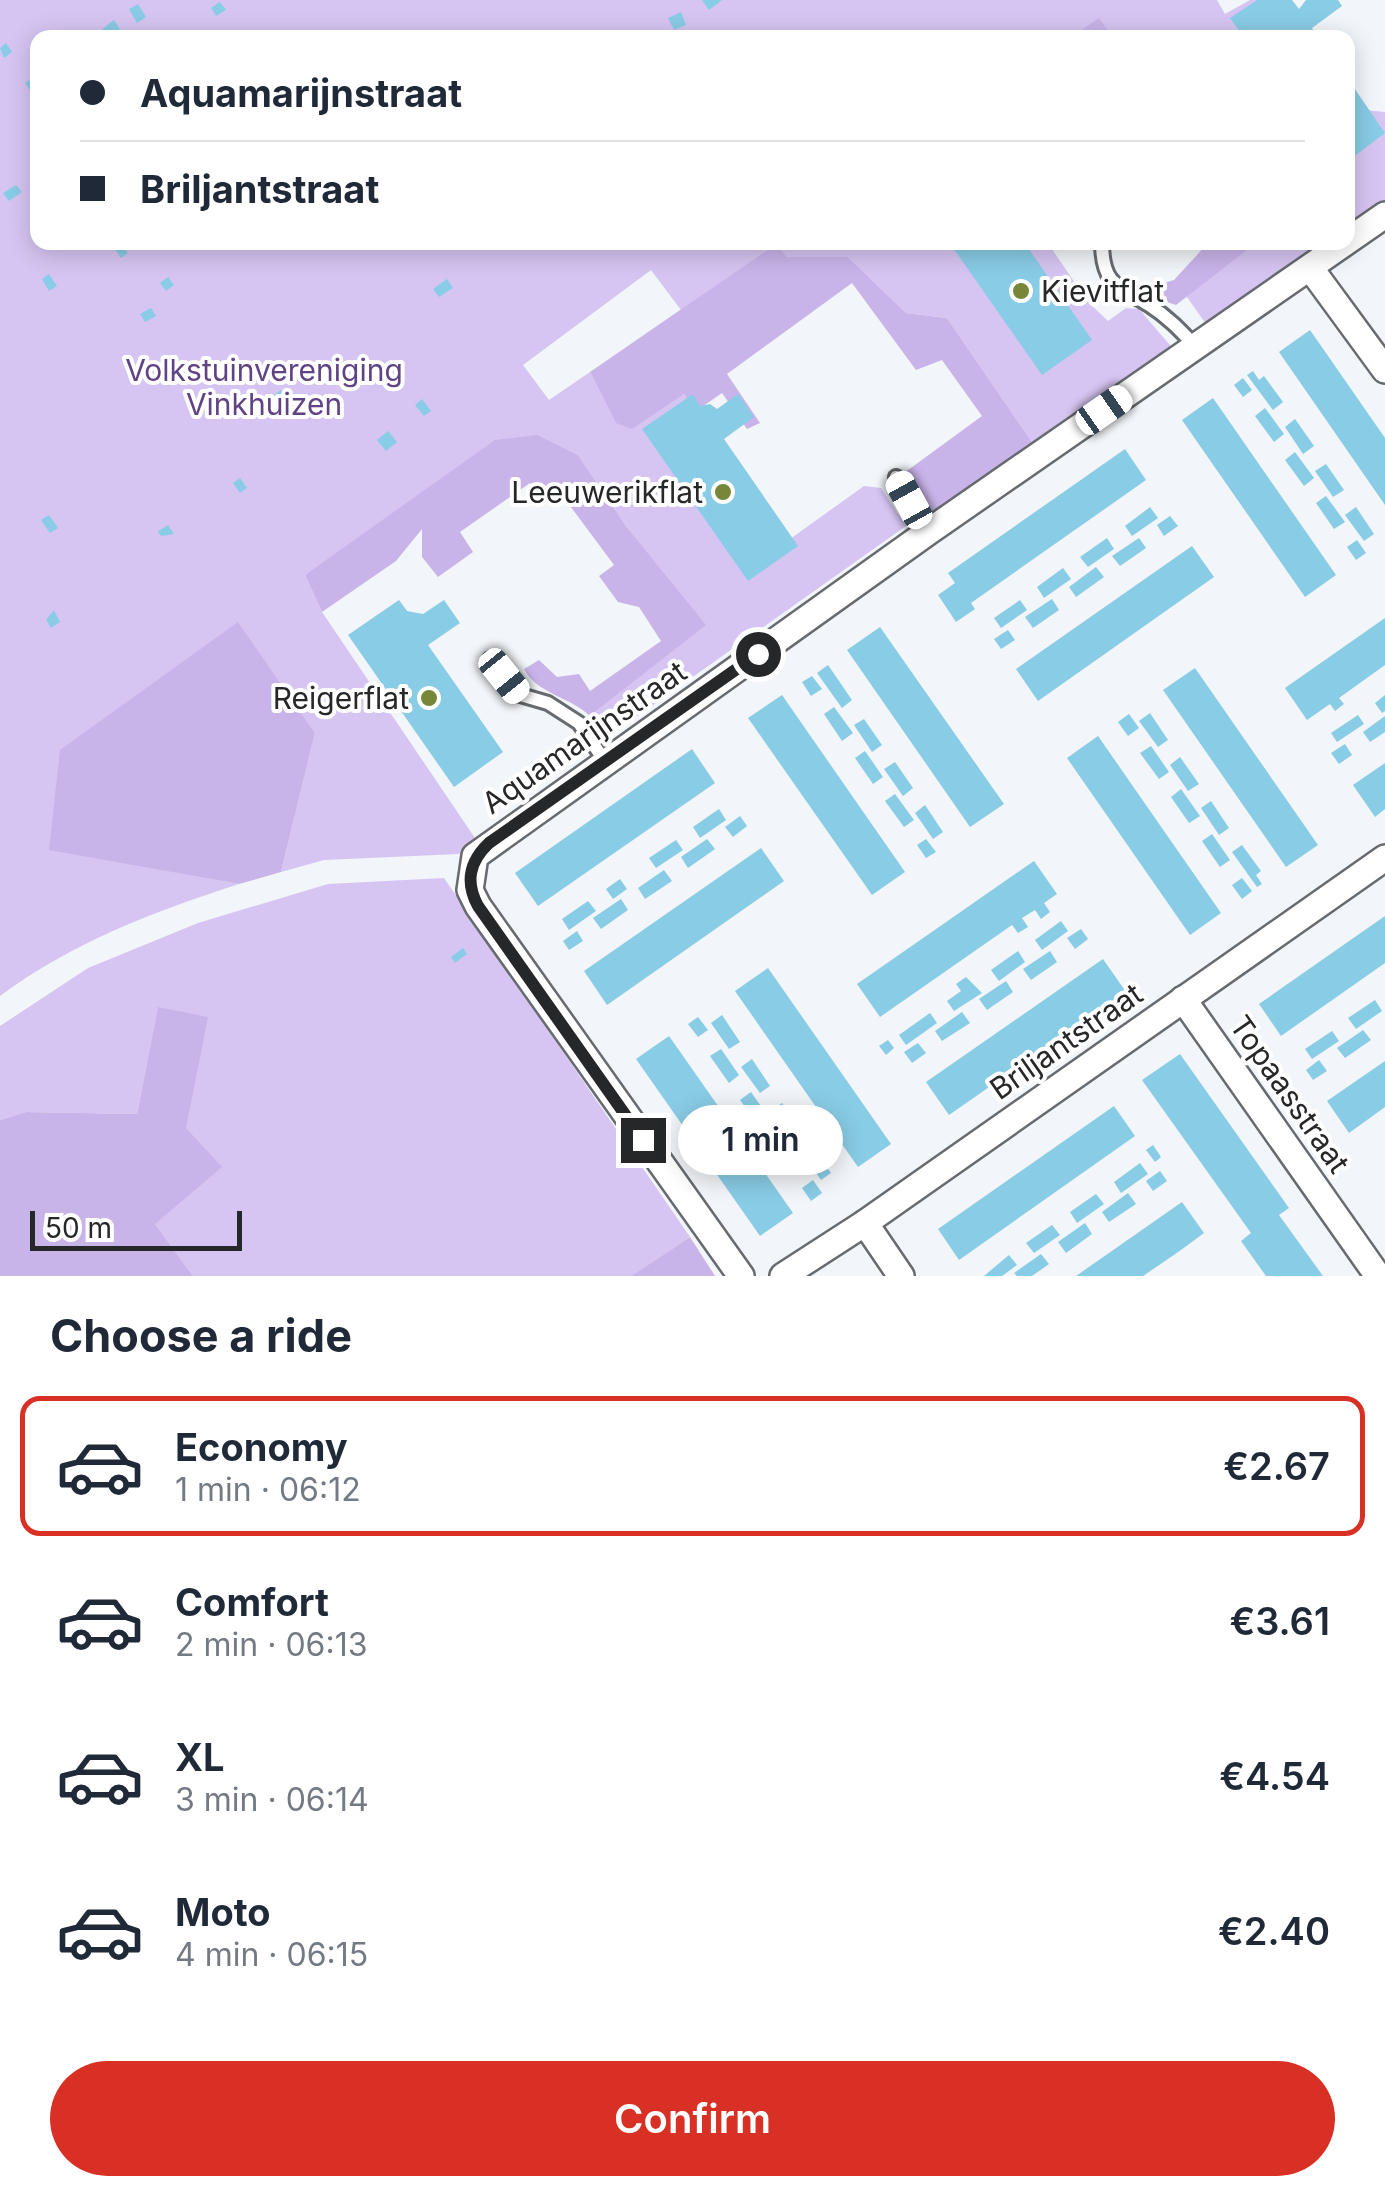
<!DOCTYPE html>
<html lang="en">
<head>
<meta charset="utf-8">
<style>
	:root { --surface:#fff; --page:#f2f2f3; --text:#1f2937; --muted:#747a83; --line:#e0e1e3; --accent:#d93025 }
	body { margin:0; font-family:Inter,sans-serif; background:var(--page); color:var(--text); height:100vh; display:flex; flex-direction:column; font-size:38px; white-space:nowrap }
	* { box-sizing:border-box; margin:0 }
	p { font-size:32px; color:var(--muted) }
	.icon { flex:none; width:55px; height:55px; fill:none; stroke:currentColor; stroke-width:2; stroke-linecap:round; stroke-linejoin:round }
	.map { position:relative; height:1276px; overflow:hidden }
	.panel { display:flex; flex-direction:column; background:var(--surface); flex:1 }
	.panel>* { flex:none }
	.hud { position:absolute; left:30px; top:30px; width:1325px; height:220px; border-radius:20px; box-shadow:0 5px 25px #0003; display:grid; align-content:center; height:220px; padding:0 50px; background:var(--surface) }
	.scale { position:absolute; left:30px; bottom:25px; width:212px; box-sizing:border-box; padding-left:10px; border:5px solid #262728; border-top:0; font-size:28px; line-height:35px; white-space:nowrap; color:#262728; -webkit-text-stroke:8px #fff; paint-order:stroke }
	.end { position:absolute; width:45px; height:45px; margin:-22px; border:12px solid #262728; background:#fff; box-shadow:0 0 0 5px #fff }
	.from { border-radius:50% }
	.bubble { position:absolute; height:70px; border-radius:35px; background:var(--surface); box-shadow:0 5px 25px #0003; font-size:32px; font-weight:600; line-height:70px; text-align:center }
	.car { position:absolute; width:30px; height:60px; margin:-30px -15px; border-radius:12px; box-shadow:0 0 8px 2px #0007; background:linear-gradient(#fff 24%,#345 0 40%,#fff 0 76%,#345 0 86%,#fff 0) }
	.hud b { display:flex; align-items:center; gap:35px; height:95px; font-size:38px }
	.hud b+b { border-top:2px solid var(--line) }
	.hud i { width:25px; height:25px; background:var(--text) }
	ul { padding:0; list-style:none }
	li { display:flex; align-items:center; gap:30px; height:140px; margin:0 20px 15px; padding:0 30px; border:5px solid transparent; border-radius:20px }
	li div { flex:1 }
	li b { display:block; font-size:38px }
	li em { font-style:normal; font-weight:600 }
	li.current { border-color:var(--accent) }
	li>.icon { width:90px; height:90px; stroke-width:1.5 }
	h2 { padding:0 50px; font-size:45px; line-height:120px }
	.button { display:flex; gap:20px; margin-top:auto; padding:20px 50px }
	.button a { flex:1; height:115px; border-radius:60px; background:var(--accent); color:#fff; font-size:40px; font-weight:600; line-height:115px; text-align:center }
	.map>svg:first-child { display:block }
	.green { fill:#d6c5f2 }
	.forest { fill:#c9b4e9 }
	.building { fill:#89cce5 }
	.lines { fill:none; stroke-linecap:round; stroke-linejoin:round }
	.lane-casing { stroke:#676a6e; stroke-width:18 }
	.street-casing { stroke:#676a6e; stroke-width:30 }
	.lane { stroke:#fff; stroke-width:12 }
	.street { stroke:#fff; stroke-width:25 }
	.route { stroke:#262728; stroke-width:12 }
	.poi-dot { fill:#778737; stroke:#fff; stroke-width:4 }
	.labels { text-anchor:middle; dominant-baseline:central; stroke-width:8; stroke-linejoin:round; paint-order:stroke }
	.poi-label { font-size:30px; fill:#262728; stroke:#fff; text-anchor:end }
	.park-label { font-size:30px; fill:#604384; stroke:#fff }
	.street-label { font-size:30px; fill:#262728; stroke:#fff }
</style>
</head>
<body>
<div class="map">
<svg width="1385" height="1276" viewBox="0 0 1385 1276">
	<rect width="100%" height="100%" fill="#f2f5f9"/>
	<g class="green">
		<path d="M 0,0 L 1217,0 L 1225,14 L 1250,0 L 1288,0 L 1314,37 L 1113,37 L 1099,19 L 1072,38 L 38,38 L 38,242 L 1048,243 L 1087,301 L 1108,321 L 1126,308 L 1139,309 L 1175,351 L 1036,448 L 947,318 L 906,313 L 848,257 L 787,257 L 776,244 L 681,310 L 651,270 L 523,365 L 549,400 L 590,372 L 616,422 L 684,394 L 790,539 L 864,486 L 881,488 L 906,526 L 622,727 L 597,730 L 590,716 L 705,625 L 626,526 L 578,455 L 537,436 L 305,575 L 322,612 L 477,841 L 459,854 L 324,860 L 281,872 L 315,733 L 238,623 L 50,849 L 239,884 C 153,912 73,942 0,996 Z"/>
		<polygon points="1348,85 1364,110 1385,112 1385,207 1348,233"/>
		<polygon points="1256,243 1332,243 1208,327 1187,297 1189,291"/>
		<polygon points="444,878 690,1237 631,1276 193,1276 155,1224 186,1128 158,1008 137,1114 26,1112 0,1120 0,1026 88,968 198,923 328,884"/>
	</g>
	<g class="forest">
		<polygon points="1099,18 1113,37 1072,37"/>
		<polygon points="1208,243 1256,243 1176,305 1164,301 1160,284 1174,280"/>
		<polygon points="776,244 787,257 848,257 906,313 947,318 1036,448 934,518 904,473 982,416 942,360 916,370 852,283 727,374 760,423 747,429 722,393 696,411 684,394 632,429 616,423 590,372"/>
		<path d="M 537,435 L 578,455 L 626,526 L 706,625 L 590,716 C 569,696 537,694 524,669 L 539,660 L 557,677 L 579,674 L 590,691 L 661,641 L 639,607 L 618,602 L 599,576 L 614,565 L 559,491 L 543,499 L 530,483 L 460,532 L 473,552 L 438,577 L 422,557 L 422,529 L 396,561 L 322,612 L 305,575 L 495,440 Z"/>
		<polygon points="238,622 315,733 281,872 239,884 49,850 60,750"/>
		<polygon points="158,1007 208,1017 186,1128 222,1167 155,1224 193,1276 0,1276 0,1120 26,1112 137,1114"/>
		<polygon points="690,1237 715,1276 631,1276"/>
	</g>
	<g class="building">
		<polygon points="702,0 722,0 709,10"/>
		<polygon points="1257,0 1292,0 1299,9 1306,0 1338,0 1342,6 1312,28 1318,38 1244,38 1230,18"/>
		<polygon points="220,2 226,10 216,16 211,8"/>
		<polygon points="138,4 146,17 137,23 129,9"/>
		<polygon points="681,12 686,25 674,30 668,18"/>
		<polygon points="114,20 120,29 100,38 97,33"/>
		<polygon points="6,43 12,52 4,58 0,48"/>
		<polygon points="38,75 38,85 30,90 25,83"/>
		<polygon points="1348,79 1385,133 1348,161"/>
		<polygon points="16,185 22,192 9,201 3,193"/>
		<polygon points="119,242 128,253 121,258 113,246"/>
		<polygon points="949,242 1024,242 1092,340 1042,375"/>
		<polygon points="49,274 57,286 49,291 42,279"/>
		<polygon points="168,277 174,285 166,291 160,283"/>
		<polygon points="447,279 453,288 439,297 433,289"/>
		<polygon points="151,308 156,316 145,322 140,314"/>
		<polygon points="1310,330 1385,438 1385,505 1279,352"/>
		<polygon points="1253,371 1259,380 1264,376 1283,402 1273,410 1247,375"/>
		<polygon points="1243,378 1252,390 1243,397 1234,385"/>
		<polygon points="281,390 285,396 278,405 273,396"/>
		<polygon points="693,394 700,406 710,404 717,409 738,394 754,417 724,439 798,546 748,581 642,429"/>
		<polygon points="1213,398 1336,575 1305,597 1182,420"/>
		<polygon points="422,399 431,411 424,416 415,405"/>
		<polygon points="1265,408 1284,434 1274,442 1255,416"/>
		<polygon points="1295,419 1314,446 1303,454 1285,427"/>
		<polygon points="388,431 397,442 386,451 377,440"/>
		<polygon points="1125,449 1146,480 971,603 975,609 956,622 938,595 955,583 948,573"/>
		<polygon points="1295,452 1314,478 1304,486 1285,460"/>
		<polygon points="1326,464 1344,490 1333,497 1315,471"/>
		<polygon points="240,478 247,488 240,493 233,483"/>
		<polygon points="1326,496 1345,522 1334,529 1316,503"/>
		<polygon points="1150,507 1158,518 1132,536 1125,526"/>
		<polygon points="1356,507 1374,534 1364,541 1345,515"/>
		<polygon points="49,515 58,528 50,533 41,520"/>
		<polygon points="1170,516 1178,526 1164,536 1157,525"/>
		<polygon points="168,525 174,534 161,536 158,531"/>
		<polygon points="1107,538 1114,549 1088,567 1080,557"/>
		<polygon points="1139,538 1146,548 1120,566 1112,556"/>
		<polygon points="1357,540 1366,553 1356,560 1347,547"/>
		<polygon points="1192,546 1214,577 1038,701 1016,669"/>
		<polygon points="1096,567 1104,577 1076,597 1069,587"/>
		<polygon points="1063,568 1071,579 1044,598 1037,587"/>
		<polygon points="1052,599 1059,610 1033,628 1025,617"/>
		<polygon points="399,600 407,611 423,614 444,600 460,623 428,645 503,752 454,787 348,635"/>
		<polygon points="1020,600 1027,610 1001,628 994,618"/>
		<polygon points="54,610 60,622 51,628 46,620"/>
		<polygon points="1385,618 1385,665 1339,698 1344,704 1335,711 1330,704 1307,720 1285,688"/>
		<polygon points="880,627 1004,804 970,827 847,650"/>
		<polygon points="1008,630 1015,640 1001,649 994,639"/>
		<polygon points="828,665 852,700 842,708 817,673"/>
		<polygon points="1195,668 1318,845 1286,867 1163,690"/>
		<polygon points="812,676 822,689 811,696 802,682"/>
		<polygon points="782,695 905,872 872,895 748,718"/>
		<polygon points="1385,695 1385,711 1382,713 1375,703"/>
		<polygon points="834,707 853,733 842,741 824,714"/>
		<polygon points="1150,713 1168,740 1158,747 1139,721"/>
		<polygon points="1129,714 1139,728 1128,736 1118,722"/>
		<polygon points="1358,715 1364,724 1337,742 1331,733"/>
		<polygon points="1385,716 1385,732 1370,742 1363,732"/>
		<polygon points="864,719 882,745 872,752 854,725"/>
		<polygon points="1098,736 1221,913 1190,935 1067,758"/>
		<polygon points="1345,744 1352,755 1339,764 1331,753"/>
		<polygon points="1151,746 1169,772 1159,779 1140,753"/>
		<polygon points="692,749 715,783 538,906 515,873"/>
		<polygon points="865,751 883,777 873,784 855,758"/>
		<polygon points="1180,757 1199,784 1188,791 1170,765"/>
		<polygon points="895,762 913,788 903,796 884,769"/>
		<polygon points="1385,763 1385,809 1375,817 1353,785"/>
		<polygon points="1181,789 1200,816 1189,823 1171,797"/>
		<polygon points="895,794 914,820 904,827 885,801"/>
		<polygon points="1211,801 1229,828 1219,835 1201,808"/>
		<polygon points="925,805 943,832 933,839 915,813"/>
		<polygon points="719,809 726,820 700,838 693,827"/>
		<polygon points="740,816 747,826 733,837 725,827"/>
		<polygon points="1212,834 1230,860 1220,867 1202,841"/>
		<polygon points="707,839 715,849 688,868 681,857"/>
		<polygon points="926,839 936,852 926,858 917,845"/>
		<polygon points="676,840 683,850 656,868 649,858"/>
		<polygon points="1242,845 1261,871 1256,875 1262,884 1257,887 1232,852"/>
		<polygon points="761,848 784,881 607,1005 584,971"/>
		<polygon points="1034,861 1057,894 1044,903 1050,912 1041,919 1035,910 1022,918 1028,927 1018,933 1012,925 880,1017 857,984"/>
		<polygon points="664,870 672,881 645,899 638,888"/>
		<polygon points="1242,878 1252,891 1242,899 1232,885"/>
		<polygon points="620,879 627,889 613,899 606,889"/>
		<polygon points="621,899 628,910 601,929 593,918"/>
		<polygon points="588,901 596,911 569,930 562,919"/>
		<polygon points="1385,916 1385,963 1281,1036 1259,1004"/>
		<polygon points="1061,921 1068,931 1042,950 1035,940"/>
		<polygon points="1081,929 1088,939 1075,949 1067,938"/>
		<polygon points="577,931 583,941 569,950 563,941"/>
		<polygon points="463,948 467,954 455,963 451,957"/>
		<polygon points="1018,951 1025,962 999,981 991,970"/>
		<polygon points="1050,951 1057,962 1031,980 1023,969"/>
		<polygon points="1103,959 1126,992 949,1115 926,1082"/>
		<polygon points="768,968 891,1144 858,1167 735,991"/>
		<polygon points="966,977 982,993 954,1011 947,1001 961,991 956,984"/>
		<polygon points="1006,981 1013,992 987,1010 979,999"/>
		<polygon points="1375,1000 1382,1011 1356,1029 1348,1018"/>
		<polygon points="962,1012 970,1023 942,1041 935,1031"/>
		<polygon points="930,1013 937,1023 906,1045 899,1035"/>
		<polygon points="722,1015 740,1042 729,1049 711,1023"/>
		<polygon points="698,1017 708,1030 698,1037 688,1024"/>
		<polygon points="1363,1030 1371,1040 1345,1058 1337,1048"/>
		<polygon points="1332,1031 1339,1041 1312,1059 1305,1049"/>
		<polygon points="669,1036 793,1213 760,1236 636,1059"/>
		<polygon points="888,1040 894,1048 886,1055 879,1046"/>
		<polygon points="918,1043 926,1053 912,1063 904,1052"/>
		<polygon points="721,1049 739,1075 729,1083 710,1056"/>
		<polygon points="1180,1054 1289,1208 1279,1215 1323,1276 1266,1276 1241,1241 1251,1233 1142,1080"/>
		<polygon points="752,1059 770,1086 760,1093 741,1067"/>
		<polygon points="1319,1060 1327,1071 1313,1080 1306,1070"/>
		<polygon points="1385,1061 1385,1107 1349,1133 1327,1101"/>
		<polygon points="751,1092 770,1119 759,1126 740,1100"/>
		<polygon points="782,1103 801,1129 791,1136 772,1110"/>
		<polygon points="1114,1106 1135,1136 959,1260 938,1229"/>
		<polygon points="782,1135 800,1162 790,1169 771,1143"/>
		<polygon points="1153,1145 1161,1157 1155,1162 1146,1150"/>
		<polygon points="812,1147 831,1173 821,1180 803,1154"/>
		<polygon points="1140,1163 1148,1174 1121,1193 1114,1182"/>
		<polygon points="1160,1171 1167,1181 1153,1191 1146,1181"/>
		<polygon points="813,1180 822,1193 811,1201 802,1188"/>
		<polygon points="1128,1193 1136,1204 1109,1222 1102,1212"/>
		<polygon points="1096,1194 1104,1204 1077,1223 1070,1212"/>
		<polygon points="1182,1202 1204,1233 1181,1250 1143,1276 1076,1276"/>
		<polygon points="1085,1223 1092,1234 1066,1253 1058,1242"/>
		<polygon points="1052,1225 1060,1235 1034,1253 1026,1243"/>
		<polygon points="1041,1254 1049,1264 1032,1276 1017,1276 1014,1273"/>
		<polygon points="1009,1255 1017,1265 1002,1276 984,1276"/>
	</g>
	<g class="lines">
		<defs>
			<g id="lane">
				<path d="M 1102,242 C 1102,285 1118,286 1149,305 C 1168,317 1181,331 1196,347"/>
				<polyline points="896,477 928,532"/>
				<polyline points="490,659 517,694 548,703 579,723 606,763"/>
			</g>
			<g id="street">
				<polyline points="1311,269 1385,370"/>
				<polyline points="1183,999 1378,1276"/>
				<polyline points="865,1223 901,1276"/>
				<polyline points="741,1276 478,906 470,890 475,856 928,532 1385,215"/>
				<polyline points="783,1276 865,1223 1385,858"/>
			</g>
		</defs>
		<use href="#lane" class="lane-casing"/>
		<use href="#street" class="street-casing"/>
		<use href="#lane" class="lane"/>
		<use href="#street" class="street"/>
	</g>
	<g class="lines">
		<path class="route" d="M 643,1140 L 478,906 C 465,882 469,862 489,843 L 758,654"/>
	</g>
	<g class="poi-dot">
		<circle cx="1021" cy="291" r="10"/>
		<circle cx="723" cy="492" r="10"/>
		<circle cx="429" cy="698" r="10"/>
	</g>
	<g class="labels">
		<g class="poi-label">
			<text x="1041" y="291" text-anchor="start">Kievitflat</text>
			<text x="703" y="492">Leeuwerikflat</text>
			<text x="409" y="698">Reigerflat</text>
		</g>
		<g class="park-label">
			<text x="264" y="370">Volkstuinvereniging<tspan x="264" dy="34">Vinkhuizen</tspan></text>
		</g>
		<g class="street-label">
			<text transform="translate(584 737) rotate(-35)">Aquamarijnstraat</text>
			<text transform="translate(1066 1041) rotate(-35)">Briljantstraat</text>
			<text transform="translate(1290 1094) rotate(55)">Topaasstraat</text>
		</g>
	</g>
</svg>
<div class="scale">50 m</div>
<i class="end from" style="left:758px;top:654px"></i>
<i class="end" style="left:643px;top:1140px"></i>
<div class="bubble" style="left:678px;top:1105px;width:165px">1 min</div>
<i class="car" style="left:1104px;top:410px;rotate:55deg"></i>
<i class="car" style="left:909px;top:500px;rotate:331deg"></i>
<i class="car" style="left:504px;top:676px;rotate:141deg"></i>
<div class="hud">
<b><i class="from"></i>Aquamarijnstraat</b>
<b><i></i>Briljantstraat</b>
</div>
</div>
<section class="panel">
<h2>Choose a ride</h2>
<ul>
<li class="current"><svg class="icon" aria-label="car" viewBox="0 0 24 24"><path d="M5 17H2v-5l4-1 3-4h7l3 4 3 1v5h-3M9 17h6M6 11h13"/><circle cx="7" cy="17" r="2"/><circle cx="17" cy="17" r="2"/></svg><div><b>Economy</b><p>1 min · 06:12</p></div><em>€2.67</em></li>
<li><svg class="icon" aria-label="car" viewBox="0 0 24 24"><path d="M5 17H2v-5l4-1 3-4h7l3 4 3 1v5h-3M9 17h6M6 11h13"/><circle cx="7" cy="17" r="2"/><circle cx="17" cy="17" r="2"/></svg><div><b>Comfort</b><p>2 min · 06:13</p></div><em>€3.61</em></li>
<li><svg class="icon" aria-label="car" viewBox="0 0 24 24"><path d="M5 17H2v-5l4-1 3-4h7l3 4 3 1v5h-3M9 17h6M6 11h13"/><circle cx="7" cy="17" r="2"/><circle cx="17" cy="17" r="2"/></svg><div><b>XL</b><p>3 min · 06:14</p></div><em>€4.54</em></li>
<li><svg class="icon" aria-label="car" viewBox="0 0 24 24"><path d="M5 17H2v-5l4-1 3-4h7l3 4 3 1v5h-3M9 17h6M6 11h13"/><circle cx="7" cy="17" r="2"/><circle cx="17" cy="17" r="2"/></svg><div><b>Moto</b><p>4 min · 06:15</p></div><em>€2.40</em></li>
</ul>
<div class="button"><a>Confirm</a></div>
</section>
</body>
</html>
